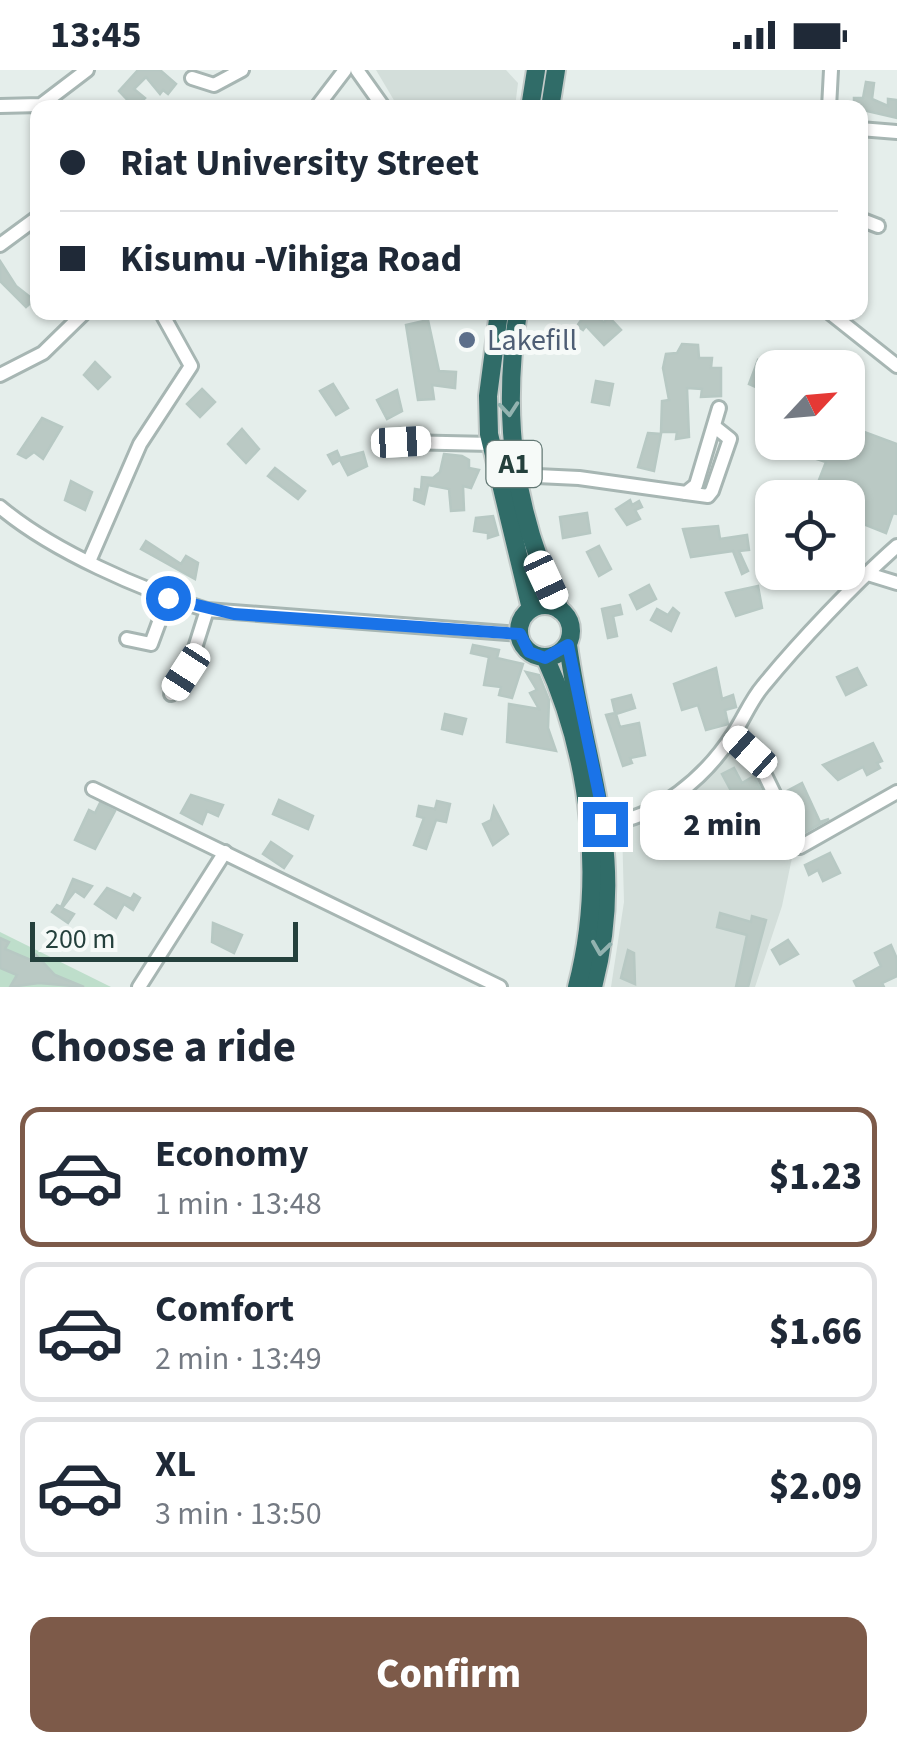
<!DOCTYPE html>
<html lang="en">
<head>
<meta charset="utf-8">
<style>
	:root { --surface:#fff; --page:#f6f6f7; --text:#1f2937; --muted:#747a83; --line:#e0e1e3; --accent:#7d5a49 }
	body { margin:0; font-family:"Source Sans 3",sans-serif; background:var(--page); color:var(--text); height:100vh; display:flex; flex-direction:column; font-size:38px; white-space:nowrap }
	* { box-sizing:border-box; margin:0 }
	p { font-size:32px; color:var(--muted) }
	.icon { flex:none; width:55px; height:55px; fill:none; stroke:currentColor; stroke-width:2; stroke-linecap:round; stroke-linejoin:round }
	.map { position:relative; height:917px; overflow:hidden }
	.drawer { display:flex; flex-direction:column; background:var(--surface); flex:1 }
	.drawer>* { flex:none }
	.top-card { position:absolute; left:30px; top:30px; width:838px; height:220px; border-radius:20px; box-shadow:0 2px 8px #0004; display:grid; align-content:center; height:220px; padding:0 30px; background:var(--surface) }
	.needle { width:65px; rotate:64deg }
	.tools { position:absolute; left:755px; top:280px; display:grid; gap:20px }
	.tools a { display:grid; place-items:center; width:110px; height:110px; border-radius:20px; background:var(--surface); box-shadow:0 2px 8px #0004; font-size:50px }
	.scale { position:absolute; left:30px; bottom:25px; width:268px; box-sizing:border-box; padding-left:10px; border:5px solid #24403c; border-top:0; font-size:28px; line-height:35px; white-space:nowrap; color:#24403c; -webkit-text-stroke:8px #f6faf8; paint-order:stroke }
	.end { position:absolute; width:45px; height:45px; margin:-22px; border:12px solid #1a73e8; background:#fff; box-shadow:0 0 0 5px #fff }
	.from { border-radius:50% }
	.bubble { position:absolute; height:70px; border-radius:20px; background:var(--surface); box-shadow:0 2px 8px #0004; font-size:32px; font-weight:800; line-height:70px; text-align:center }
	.car { position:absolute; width:30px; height:60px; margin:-30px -15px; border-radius:12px; box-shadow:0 0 8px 2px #0007; background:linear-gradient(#fff 24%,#345 0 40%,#fff 0 76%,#345 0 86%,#fff 0) }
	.top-card b { display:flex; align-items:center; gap:35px; height:95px; font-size:38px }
	.top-card b+b { border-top:2px solid var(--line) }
	.top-card i { width:25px; height:25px; background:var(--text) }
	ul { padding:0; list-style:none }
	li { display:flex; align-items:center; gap:30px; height:140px; margin:0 20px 15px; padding:0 10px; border:5px solid var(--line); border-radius:20px }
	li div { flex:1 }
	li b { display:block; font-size:38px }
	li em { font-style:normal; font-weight:800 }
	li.active { border-color:var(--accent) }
	li>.icon { width:90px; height:90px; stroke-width:1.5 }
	h2 { padding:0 30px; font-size:45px; line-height:120px }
	.primary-button { display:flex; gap:20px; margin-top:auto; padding:20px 30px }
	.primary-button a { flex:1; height:115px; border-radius:20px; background:var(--accent); color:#fff; font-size:40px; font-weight:800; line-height:115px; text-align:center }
	.status { display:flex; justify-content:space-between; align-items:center; height:70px; padding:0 50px; background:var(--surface); direction:ltr }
	.status svg { height:28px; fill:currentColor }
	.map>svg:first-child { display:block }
	.built { fill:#d3deda }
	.green { fill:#bedecb }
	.building { fill:#bac9c4; stroke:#b7c8c3; stroke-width:2.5 }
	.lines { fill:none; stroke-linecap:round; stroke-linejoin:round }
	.minor-casing { stroke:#a7b6b3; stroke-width:18 }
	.highway-casing { stroke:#c2cac8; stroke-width:22 }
	.minor { stroke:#fff; stroke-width:12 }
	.highway { stroke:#306c68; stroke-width:18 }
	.oneway { stroke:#93b3b0 }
	.route { stroke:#1a73e8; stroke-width:12 }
	.service-dot { fill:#5c6f8a; stroke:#f6faf8; stroke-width:4 }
	.labels { text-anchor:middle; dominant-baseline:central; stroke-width:10; stroke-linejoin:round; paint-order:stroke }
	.shield { fill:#f6faf8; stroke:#637874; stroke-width:2.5 }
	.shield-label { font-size:28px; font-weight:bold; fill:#24403c }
	.service-label { font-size:30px; fill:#4e5e75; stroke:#f6faf8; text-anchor:start }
</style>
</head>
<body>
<div class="status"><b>13:45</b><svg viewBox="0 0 49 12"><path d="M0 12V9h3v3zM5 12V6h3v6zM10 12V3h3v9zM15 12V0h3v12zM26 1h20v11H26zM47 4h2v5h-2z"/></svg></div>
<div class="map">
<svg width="897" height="917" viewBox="0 0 897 917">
	<rect width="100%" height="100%" fill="#e5eeeb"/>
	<g class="built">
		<polygon points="376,0 506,0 518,13 515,37 398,37"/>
		<polygon points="735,677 755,697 794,778 782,836 755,917 611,917 624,832 622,758 654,745"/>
	</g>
	<polygon class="green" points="0,862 111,917 0,917"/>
	<g class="building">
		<polygon points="138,0 160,0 176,14 168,24 163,20 160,24 146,7 134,19 145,28 135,38 119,21"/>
		<polygon points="866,12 874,13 872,29 888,36 888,29 897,30 897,48 854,38 854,28 863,28"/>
		<polygon points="0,191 16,216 34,230 26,237 0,211"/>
		<polygon points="587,242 604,252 609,247 621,260 604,275 586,256 583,260 577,256"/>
		<polygon points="428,250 439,301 456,302 455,318 432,315 434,329 418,330 406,255"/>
		<polygon points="682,274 698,275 699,288 712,288 711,298 721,298 721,326 701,327 702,319 687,318 689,367 676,369 677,362 661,362 662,331 669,330 663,298 666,284 677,283"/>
		<polygon points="758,290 772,296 772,324 749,314"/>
		<polygon points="95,292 110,307 98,319 84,305"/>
		<polygon points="596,311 613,314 609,335 592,332"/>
		<polygon points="333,314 348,338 336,345 320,321"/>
		<polygon points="202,319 215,332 200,347 187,334"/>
		<polygon points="397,320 402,341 387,349 377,330"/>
		<polygon points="42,348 62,357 43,389 34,382 26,388 18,384"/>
		<polygon points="848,356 897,374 897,444 893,443 886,463 848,448 848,428 812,428 826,392 807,386 811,372 848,372"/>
		<polygon points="242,359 259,379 246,393 228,374"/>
		<polygon points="648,363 661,364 654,401 638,397"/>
		<polygon points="337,381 340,388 363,382 367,396 348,405 340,390 333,394 328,385"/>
		<polygon points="444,384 462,386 469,390 469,398 479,400 471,418 463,416 464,440 451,441 449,419 428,415 424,434 414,430 415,419 421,420 422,407 433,408 440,402"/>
		<polygon points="275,398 305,421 298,429 268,406"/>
		<polygon points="71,411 92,422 85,440 65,430"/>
		<polygon points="630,430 632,435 639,431 642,437 635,440 640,449 627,455 616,439"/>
		<polygon points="587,443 590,463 563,468 560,447"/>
		<polygon points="493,446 498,465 488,468 488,463 474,461 476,448"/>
		<polygon points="718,456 720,469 747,465 749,480 739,481 748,501 742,504 733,481 691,487 683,459"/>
		<polygon points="146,471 181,494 186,486 198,493 195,509 141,479"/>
		<polygon points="599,476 611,499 599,506 587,482"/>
		<polygon points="649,515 656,529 637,539 630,525"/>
		<polygon points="758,516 762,538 736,546 726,523"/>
		<polygon points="620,535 622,544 613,546 617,566 608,568 602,539"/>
		<polygon points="673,538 679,543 671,561 651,550 657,539 668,545"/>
		<polygon points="473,575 499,580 497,588 523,594 512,628 499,625 501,617 484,615 489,587 471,583"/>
		<polygon points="716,598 722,629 733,625 736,637 725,640 728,654 706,660 698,635 682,640 674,614"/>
		<polygon points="857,598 866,615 846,625 837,607"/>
		<polygon points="526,602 539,605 549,630 548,658 556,681 507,672 509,634 539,639 530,623 537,620"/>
		<polygon points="631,625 635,638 616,644 620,657 639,653 645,685 630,688 632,693 623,696 606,645 615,643 612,630"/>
		<polygon points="445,644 466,649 462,664 442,659"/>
		<polygon points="873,673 882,691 877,693 880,698 867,705 863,697 838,710 823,695"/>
		<polygon points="734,698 742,713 754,706 784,767 779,769 776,762 758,771 722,704"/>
		<polygon points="802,713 820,752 829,749 804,763 785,722"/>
		<polygon points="191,725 223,735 218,746 207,741 202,754 181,743"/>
		<polygon points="279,730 313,746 308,759 273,744"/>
		<polygon points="437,731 450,734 446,752 436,750 426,779 414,775 424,748 417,746 419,736 435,739"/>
		<polygon points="100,733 115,741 95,779 75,770 89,740 95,743"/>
		<polygon points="494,737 508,764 493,775 483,754 491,750"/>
		<polygon points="271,772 292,786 284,798 263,784"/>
		<polygon points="830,783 840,803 823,811 818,800 809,805 805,795"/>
		<polygon points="73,809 92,816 84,827 75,821 62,838 74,844 68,853 52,842 57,835 61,837"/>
		<polygon points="107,818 131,829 134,824 140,828 133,840 124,834 116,848 95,834"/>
		<polygon points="720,843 751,852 752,846 766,850 748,917 736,917 747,865 717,857"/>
		<polygon points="213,853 242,865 234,883 212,872"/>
		<polygon points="0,868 9,872 5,879 33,891 36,885 55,905 84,917 39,913 10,917 17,905 0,898"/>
		<polygon points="788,870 798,884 780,894 772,880"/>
		<polygon points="891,875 897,889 897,906 882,913 884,917 857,917 854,911 881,896 875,883"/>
		<polygon points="628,880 634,883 635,914 621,908"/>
	</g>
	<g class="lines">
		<defs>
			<g id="minor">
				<polyline points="357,0 384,38"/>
				<polyline points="192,8 214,15 242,0"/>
				<polyline points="0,36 41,35 87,0"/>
				<polyline points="316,38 345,0"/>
				<polyline points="829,38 831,0"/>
				<polyline points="860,59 897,62"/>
				<polyline points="860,149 878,156"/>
				<polyline points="0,175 38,147"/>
				<polyline points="829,242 897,296"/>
				<polyline points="0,305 43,283 85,242"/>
				<polyline points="401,372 491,374"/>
				<polyline points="516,405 579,408 686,423 696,415 719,338"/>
				<polyline points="686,423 708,426 712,421 730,369 715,357"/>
				<path d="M 0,437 C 52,481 142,520 207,540 L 520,564"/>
				<polyline points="90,489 140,374 191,296 161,242"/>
				<polyline points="871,505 897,513"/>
				<polyline points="127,569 151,574 168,528"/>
				<polyline points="171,624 189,597 207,540"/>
				<polyline points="733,666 761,697 800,777 897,722"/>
				<polyline points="93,719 500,917"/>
				<path d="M 605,754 C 658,748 706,707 734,663 C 744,648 751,630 763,616 C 798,573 855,513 897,476"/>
				<polyline points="139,917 225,782"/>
			</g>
			<g id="highway">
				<polyline points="530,38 536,0"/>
				<polyline points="550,38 556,0"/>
				<polyline points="499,242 488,326 489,364 531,539"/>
				<path d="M 518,242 C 501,348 514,443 560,540"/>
				<circle cx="545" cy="561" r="26"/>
				<path d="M 568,575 C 585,702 628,783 593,917"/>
				<path d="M 545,587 C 591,687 605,810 577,917"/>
			</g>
		</defs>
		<use href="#minor" class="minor-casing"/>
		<use href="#highway" class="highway-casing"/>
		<use href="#minor" class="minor"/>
		<use href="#highway" class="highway"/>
	</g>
	<defs><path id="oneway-chevron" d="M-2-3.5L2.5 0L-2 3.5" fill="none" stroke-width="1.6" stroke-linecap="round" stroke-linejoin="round" transform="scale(2.5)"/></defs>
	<g class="oneway">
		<use href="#oneway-chevron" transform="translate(509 339) rotate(85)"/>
		<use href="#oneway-chevron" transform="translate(601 878) rotate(98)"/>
	</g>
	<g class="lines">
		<polyline class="route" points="168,528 234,544 520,564 529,582 545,588 568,575 605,754"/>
	</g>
	<circle class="service-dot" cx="467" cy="270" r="10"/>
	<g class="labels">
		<rect class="shield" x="486.5" y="371" width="55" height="46" rx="8"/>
		<g class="shield-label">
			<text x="514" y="394">A1</text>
		</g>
		<g class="service-label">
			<text x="487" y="270">Lakefill</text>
		</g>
	</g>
</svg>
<div class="tools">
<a><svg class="needle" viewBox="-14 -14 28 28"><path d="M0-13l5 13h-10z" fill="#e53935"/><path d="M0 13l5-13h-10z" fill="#747a83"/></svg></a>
<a><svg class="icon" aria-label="locate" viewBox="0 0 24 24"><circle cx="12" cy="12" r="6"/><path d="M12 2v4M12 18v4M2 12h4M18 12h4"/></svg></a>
</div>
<div class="scale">200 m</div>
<i class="end from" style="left:168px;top:528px"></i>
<i class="end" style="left:605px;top:754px"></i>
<div class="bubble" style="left:640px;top:720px;width:165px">2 min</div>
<i class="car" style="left:401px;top:372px;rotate:87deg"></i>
<i class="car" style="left:546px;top:510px;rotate:155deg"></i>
<i class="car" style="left:186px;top:602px;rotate:213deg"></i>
<i class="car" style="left:750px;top:682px;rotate:312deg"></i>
<div class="top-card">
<b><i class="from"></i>Riat University Street</b>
<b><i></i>Kisumu -Vihiga Road</b>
</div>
</div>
<section class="drawer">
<h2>Choose a ride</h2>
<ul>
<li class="active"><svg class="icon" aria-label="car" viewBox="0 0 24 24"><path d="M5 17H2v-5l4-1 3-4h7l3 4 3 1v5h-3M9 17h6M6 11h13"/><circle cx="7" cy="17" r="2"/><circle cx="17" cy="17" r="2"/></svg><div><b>Economy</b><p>1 min · 13:48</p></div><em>$1.23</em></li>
<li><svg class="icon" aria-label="car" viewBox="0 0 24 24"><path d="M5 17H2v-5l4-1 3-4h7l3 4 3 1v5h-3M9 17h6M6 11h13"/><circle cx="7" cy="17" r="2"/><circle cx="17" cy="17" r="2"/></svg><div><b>Comfort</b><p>2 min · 13:49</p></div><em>$1.66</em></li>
<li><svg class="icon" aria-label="car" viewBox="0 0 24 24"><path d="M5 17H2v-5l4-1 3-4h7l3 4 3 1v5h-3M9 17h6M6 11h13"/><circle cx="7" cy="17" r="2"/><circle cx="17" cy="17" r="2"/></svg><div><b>XL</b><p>3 min · 13:50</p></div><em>$2.09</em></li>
</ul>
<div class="primary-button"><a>Confirm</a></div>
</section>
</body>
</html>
